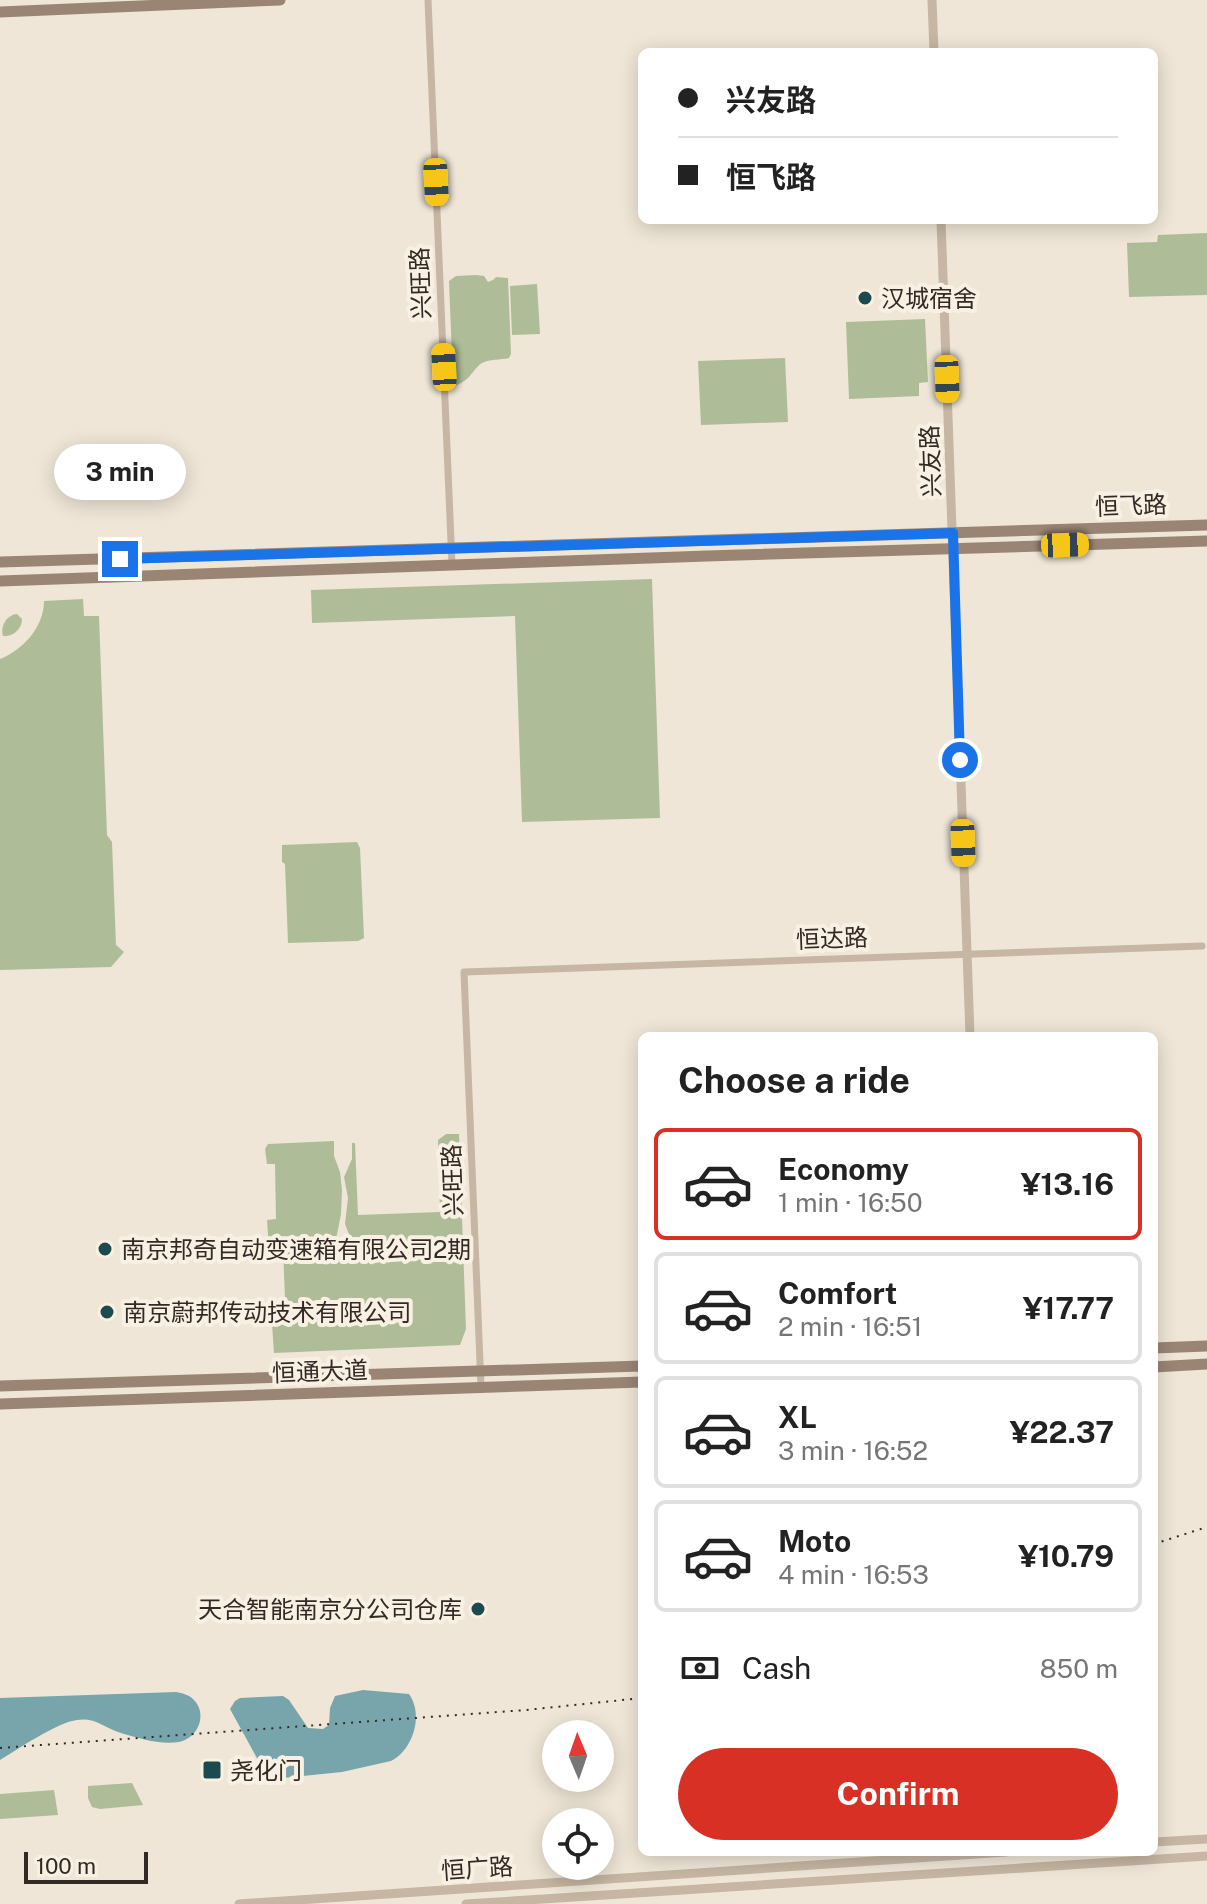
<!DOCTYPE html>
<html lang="en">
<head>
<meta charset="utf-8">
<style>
	:root { --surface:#fff; --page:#f6f6f6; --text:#222; --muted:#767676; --line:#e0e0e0; --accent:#d93025 }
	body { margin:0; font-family:"Public Sans","Noto Sans SC",sans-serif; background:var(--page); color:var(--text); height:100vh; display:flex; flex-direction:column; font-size:30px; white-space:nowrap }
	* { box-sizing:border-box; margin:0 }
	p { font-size:26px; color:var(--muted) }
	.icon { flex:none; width:44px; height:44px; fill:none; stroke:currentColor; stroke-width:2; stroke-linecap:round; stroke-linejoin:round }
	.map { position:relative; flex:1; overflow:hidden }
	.panel { position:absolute; left:638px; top:1032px; width:520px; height:824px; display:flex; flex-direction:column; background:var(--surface); border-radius:12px; box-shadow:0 4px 20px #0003 }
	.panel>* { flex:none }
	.hud { position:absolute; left:638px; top:48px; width:520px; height:176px; border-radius:12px; box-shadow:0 4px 20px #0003; display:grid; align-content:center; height:176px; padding:0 40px; background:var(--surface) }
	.needle { width:52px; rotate:358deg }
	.controls { position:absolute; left:542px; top:1720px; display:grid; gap:16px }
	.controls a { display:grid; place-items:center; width:72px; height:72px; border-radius:50%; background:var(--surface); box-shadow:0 4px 20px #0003; font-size:40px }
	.scale { position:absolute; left:24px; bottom:20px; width:124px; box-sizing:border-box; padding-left:8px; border:4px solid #322a25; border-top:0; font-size:22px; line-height:28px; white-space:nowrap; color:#322a25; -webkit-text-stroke:6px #f8f0e2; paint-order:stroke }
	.end { position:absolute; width:36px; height:36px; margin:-18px; border:10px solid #1a73e8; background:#fff; box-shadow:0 0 0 4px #fff }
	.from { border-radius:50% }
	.bubble { position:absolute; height:56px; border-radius:28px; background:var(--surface); box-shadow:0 4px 20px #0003; font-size:26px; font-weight:700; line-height:56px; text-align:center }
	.car { position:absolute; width:24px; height:48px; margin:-24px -12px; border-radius:10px; box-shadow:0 0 6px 2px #0007; background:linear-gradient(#f5c518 24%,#345 0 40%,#f5c518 0 76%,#345 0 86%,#f5c518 0) }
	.hud b { display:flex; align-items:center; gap:28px; height:76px; font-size:30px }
	.hud b+b { border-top:2px solid var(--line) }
	.hud i { width:20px; height:20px; background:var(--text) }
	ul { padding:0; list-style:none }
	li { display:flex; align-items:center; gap:24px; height:112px; margin:0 16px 12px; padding:0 24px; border:4px solid var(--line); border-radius:12px }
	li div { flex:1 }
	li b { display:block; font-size:30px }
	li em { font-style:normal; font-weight:700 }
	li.current { border-color:var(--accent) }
	li>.icon { width:72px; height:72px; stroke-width:1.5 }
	h2 { padding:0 40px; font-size:36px; line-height:96px }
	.pay { display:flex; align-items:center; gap:20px; height:88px; padding:0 40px; font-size:30px }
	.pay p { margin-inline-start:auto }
	.action { display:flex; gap:16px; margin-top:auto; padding:16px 40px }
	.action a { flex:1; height:92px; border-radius:48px; background:var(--accent); color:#fff; font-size:32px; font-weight:700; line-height:92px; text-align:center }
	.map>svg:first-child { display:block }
	.green { fill:#aebd98 }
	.water { fill:#77a5ab }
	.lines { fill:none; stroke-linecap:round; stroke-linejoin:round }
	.minor { stroke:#c6b6a3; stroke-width:7 }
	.tertiary { stroke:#c6b6a3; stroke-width:9 }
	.secondary { stroke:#9a8575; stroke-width:11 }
	.rail { stroke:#322a25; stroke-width:2; stroke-dasharray:2 6; stroke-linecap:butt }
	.route { stroke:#1a73e8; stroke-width:10 }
	.poi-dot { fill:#1d4a51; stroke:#f8f0e2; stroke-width:3 }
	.labels { text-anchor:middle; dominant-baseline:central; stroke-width:8; stroke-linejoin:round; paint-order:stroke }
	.street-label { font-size:24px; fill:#322a25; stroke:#f8f0e2 }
	.poi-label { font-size:24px; fill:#322a25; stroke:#f8f0e2; text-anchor:start }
</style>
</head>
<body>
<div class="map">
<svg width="1207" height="1904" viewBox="0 0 1207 1904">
	<rect width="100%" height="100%" fill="#efe6d7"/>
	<g class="green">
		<polygon points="1207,233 1207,295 1129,297 1127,243 1157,242 1158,235"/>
		<path d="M 476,275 L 484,276 L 488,282 L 493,280 L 496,277 L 508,278 L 511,354 L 509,358 C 501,360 489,359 482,363 C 472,370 470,381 456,385 L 453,382 L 449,281 L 456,276 Z"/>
		<polygon points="537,284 540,334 512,335 510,286"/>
		<polygon points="925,319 928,382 919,383 919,396 849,399 846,322"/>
		<polygon points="785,358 788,422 701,425 698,361"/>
		<polygon points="652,579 660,818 522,822 515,616 312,623 311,590"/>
		<path d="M 83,599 L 84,616 L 99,616 L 107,835 L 112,842 L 116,945 L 124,952 L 111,967 L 0,970 L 0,659 C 23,650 44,627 44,601 Z"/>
		<path d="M 17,614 L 22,619 C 22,629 13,637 3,636 C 0,627 6,615 17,614 Z"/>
		<polygon points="357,842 360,848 364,938 358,941 288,943 285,864 282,862 282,845"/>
		<polygon points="446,1134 459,1134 466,1329 460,1345 274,1353 272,1324 286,1322 283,1250 269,1250 267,1220 276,1219 275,1164 267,1164 265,1149 268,1144 334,1141 334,1156 340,1172 342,1190 341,1214 334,1250 335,1255 350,1256 352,1252 353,1245 345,1224 348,1198 344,1177 352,1159 352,1143 355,1143 358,1215 440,1212 438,1140"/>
		<polygon points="132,1783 143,1805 100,1809 92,1807 88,1798 88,1786"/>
		<polygon points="54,1790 58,1815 0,1819 0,1794"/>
	</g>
	<g class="water">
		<path d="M 363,1690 L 409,1694 C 424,1715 413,1750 391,1761 L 342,1772 L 273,1779 L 263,1769 L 230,1709 L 235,1701 L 240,1698 L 283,1696 L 289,1700 L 308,1728 L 323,1729 L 329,1725 L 330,1708 L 335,1696 Z"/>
		<path d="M 176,1692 C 182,1693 189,1695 193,1699 C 208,1713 199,1738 179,1742 C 160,1745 137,1738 118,1732 C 104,1727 94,1717 77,1720 C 58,1722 18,1749 0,1760 L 0,1698 Z"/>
	</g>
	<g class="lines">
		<g class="minor">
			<polyline points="428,0 452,565"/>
			<polyline points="481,1387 464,972 1202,946"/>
		</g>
		<g class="tertiary">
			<polyline points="932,0 934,52"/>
			<polyline points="941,220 970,1036"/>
			<polyline points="1154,1842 1207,1839"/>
			<polyline points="239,1904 1006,1852"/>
			<polyline points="466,1904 1207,1856"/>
		</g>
		<g class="secondary">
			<polyline points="0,12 280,0"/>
			<polyline points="0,562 1207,525"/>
			<polyline points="0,581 707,556 1207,541"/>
			<polyline points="1154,1348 1207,1346"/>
			<polyline points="1154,1367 1207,1364"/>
			<polyline points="0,1386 642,1366"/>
			<polyline points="0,1404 642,1382"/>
		</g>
		<g class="rail">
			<polyline points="1154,1544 1207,1527"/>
			<polyline points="0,1748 526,1710 642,1698"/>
		</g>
	</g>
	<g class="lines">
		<polyline class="route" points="120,559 953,533 960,760"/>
	</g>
	<g class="poi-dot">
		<circle cx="865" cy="298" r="8"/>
		<circle cx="105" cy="1249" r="8"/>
		<circle cx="107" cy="1312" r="8"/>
		<circle cx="478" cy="1609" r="8"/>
		<rect x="202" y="1760" width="20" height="20" rx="4"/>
	</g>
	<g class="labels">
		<g class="street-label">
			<text transform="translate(420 283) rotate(-92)">兴旺路</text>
			<text transform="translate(930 461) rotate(-92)">兴友路</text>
			<text transform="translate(1131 505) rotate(-2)">恒飞路</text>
			<text transform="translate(832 938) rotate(-2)">恒达路</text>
			<text transform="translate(452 1180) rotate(-92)">兴旺路</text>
			<text transform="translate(320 1371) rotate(-2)">恒通大道</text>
			<text transform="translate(477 1868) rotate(-4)">恒广路</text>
		</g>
		<g class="poi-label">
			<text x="881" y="298">汉城宿舍</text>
			<text x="121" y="1249">南京邦奇自动变速箱有限公司2期</text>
			<text x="123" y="1312">南京蔚邦传动技术有限公司</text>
			<text x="462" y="1609" text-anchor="end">天合智能南京分公司仓库</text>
			<text x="230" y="1770">尧化门</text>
		</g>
	</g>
</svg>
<div class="controls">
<a><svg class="needle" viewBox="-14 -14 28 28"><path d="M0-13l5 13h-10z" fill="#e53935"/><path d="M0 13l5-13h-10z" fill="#767676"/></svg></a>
<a><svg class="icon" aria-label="locate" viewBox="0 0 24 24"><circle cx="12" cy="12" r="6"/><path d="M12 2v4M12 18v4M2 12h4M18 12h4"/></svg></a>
</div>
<div class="scale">100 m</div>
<i class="end from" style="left:960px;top:760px"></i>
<i class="end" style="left:120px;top:559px"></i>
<div class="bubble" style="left:54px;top:444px;width:132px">3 min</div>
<i class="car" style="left:436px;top:182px;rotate:177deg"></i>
<i class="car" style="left:444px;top:367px;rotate:357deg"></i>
<i class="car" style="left:947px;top:379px;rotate:178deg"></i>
<i class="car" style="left:1065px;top:545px;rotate:88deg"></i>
<i class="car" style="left:963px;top:843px;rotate:178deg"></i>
<div class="hud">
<b><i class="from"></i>兴友路</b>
<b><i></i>恒飞路</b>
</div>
<section class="panel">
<h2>Choose a ride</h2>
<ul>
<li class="current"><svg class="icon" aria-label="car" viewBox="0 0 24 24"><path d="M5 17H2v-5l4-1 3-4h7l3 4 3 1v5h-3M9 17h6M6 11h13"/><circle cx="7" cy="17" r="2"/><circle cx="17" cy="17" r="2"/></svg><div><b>Economy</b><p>1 min · 16:50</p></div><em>¥13.16</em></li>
<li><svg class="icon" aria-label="car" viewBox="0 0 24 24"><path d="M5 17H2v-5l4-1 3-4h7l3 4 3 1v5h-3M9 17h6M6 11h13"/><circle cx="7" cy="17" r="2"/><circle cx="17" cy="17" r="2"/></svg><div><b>Comfort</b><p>2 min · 16:51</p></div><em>¥17.77</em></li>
<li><svg class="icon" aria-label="car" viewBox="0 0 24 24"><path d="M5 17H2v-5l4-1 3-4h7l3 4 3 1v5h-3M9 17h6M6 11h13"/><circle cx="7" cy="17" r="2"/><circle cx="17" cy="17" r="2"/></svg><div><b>XL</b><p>3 min · 16:52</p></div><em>¥22.37</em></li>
<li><svg class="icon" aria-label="car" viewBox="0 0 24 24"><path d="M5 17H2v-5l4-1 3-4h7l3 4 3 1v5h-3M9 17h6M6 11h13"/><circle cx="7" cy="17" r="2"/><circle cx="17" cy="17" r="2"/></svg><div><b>Moto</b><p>4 min · 16:53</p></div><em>¥10.79</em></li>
</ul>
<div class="pay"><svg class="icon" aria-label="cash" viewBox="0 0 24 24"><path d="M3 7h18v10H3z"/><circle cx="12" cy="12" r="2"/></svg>Cash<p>850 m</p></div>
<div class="action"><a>Confirm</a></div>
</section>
</div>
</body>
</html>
